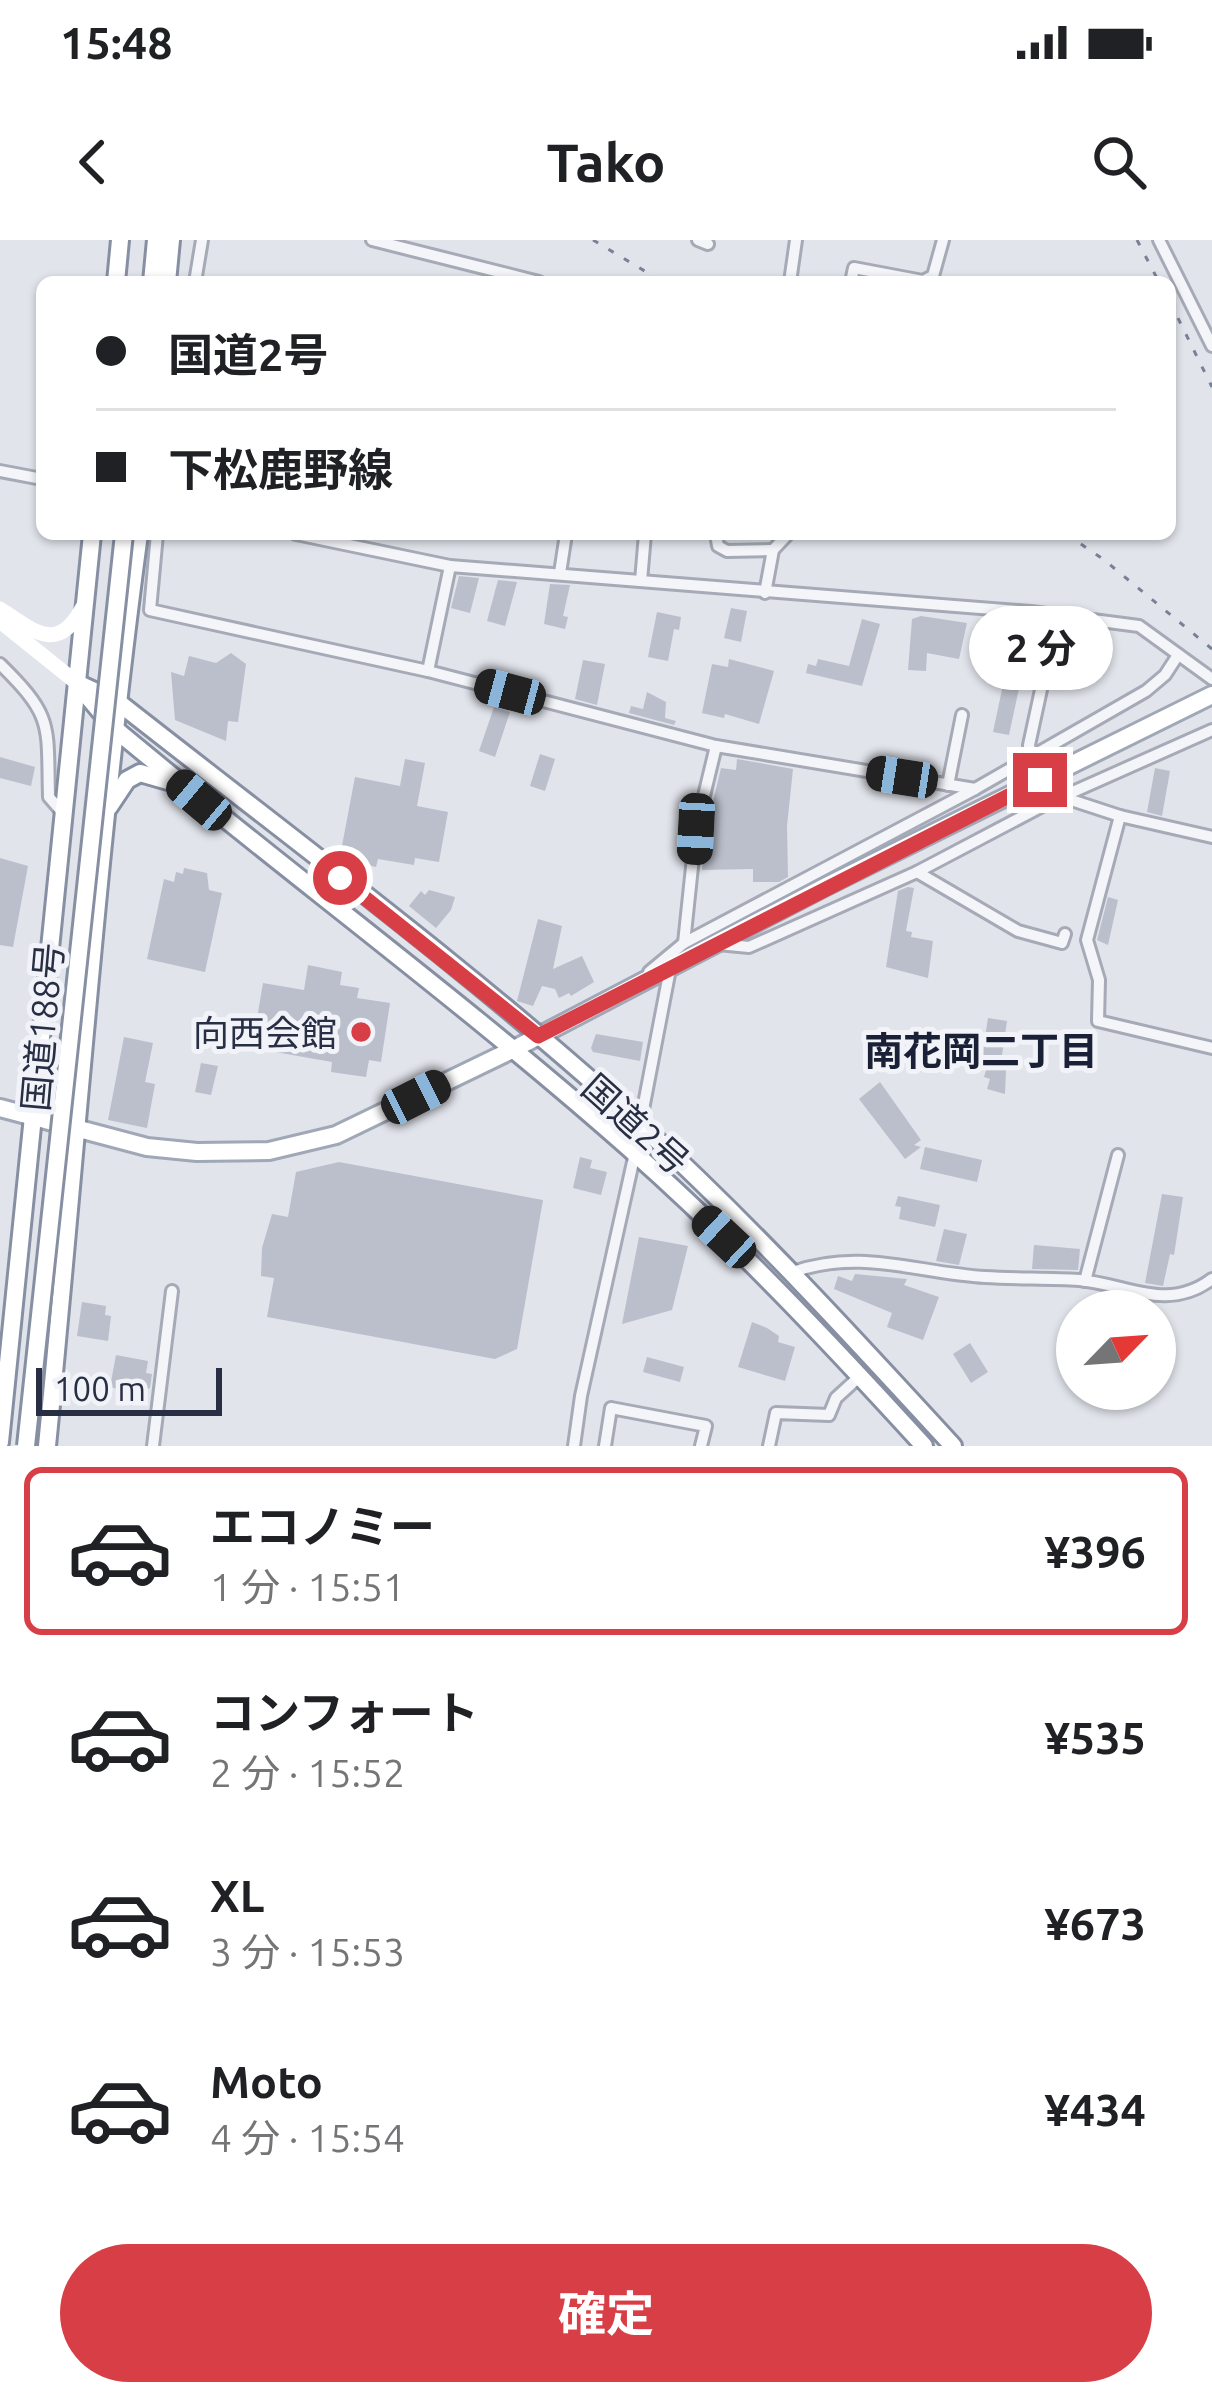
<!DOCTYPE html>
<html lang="ja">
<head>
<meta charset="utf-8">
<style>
	:root { --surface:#fff; --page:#f2f2f2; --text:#202124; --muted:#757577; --line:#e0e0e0; --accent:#d83e45 }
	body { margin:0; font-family:Ubuntu,"Noto Sans JP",sans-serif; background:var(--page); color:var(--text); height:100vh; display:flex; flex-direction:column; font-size:45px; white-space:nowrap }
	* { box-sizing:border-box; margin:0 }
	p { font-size:39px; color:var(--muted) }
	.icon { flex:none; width:66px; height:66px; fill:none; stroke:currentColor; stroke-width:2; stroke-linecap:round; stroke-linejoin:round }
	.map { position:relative; height:1206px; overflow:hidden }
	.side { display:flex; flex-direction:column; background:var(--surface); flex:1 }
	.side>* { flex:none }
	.banner { position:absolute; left:36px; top:36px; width:1140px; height:264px; border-radius:18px; box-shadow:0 3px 9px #0004; display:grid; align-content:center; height:264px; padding:0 60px; background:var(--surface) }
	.needle { width:78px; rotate:65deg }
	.tools { position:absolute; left:1056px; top:1050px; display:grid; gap:24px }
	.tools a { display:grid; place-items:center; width:120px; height:120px; border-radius:50%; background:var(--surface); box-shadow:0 3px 9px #0004; font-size:60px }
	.scale { position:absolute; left:36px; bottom:30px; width:186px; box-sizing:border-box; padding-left:12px; border:6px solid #282f44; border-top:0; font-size:33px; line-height:42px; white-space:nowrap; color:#282f44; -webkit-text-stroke:9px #f1f3f8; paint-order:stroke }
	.end { position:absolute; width:54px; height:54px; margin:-27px; border:15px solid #d83e45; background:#fff; box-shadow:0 0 0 6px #fff }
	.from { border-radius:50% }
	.bubble { position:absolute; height:84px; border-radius:42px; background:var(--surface); box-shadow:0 3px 9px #0004; font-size:39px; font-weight:700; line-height:84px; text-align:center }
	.car { position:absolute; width:36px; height:72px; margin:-36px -18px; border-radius:15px; box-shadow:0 0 9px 3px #0007; background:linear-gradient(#222 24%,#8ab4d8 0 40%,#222 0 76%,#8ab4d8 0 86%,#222 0) }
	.banner b { display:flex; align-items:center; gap:42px; height:114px; font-size:45px }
	.banner b+b { border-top:3px solid var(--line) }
	.banner i { width:30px; height:30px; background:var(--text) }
	ul { padding:21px 0 0; list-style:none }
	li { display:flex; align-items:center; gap:36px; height:168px; margin:0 24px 18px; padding:0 36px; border:6px solid transparent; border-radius:18px }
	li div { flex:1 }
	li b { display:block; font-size:45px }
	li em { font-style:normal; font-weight:700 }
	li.selected { border-color:var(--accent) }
	li>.icon { width:108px; height:108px; stroke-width:1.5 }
	.action { display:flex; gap:24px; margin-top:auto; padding:24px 60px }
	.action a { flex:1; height:138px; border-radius:72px; background:var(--accent); color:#fff; font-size:48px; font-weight:700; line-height:138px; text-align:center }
	.status { display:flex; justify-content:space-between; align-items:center; height:84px; padding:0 60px; background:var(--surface); direction:ltr }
	.status svg { height:33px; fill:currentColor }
	header { display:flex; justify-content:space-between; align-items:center; height:156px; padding:0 60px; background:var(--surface); font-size:54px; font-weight:700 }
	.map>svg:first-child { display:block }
	.building { fill:#bbbfcb }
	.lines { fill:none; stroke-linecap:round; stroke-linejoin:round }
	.minor-casing { stroke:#a6aab6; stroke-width:16 }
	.primary-casing { stroke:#a0a7b7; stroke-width:22 }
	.trunk-casing { stroke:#878fa3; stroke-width:22 }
	.minor { stroke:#f4f5f9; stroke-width:10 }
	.secondary { stroke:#fff; stroke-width:15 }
	.primary { stroke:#fff; stroke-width:16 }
	.trunk { stroke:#fff; stroke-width:16 }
	.rail { stroke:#798196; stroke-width:3; stroke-dasharray:6 12; stroke-linecap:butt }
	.trunk-bridge-casing { stroke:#878fa3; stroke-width:22; stroke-linecap:butt }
	.trunk-bridge { stroke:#fff; stroke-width:16 }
	.route { stroke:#d83e45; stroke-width:15 }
	.poi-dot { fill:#d83e45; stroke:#f1f3f8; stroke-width:4.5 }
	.labels { text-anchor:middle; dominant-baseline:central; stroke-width:10; stroke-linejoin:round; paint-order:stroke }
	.street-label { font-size:36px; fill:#282f44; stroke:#f1f3f8 }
	.poi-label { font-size:36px; fill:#282f44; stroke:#f1f3f8; text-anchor:end }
	.neighbourhood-label { font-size:39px; font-weight:bold; fill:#1a2035; stroke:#f1f3f8 }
</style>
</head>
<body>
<div class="status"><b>15:48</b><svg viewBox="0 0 49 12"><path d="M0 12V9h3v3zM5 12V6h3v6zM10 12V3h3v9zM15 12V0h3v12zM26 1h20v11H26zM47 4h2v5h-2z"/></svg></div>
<header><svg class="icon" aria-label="back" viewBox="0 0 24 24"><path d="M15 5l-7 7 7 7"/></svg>Tako<svg class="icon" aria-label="search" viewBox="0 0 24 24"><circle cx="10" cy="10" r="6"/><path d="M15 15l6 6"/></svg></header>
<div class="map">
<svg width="1212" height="1206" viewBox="0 0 1212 1206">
	<rect width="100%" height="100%" fill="#e1e4eb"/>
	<g class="building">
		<polygon points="459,336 479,338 470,373 451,368"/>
		<polygon points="498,340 517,342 505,386 487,381"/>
		<polygon points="550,344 570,345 563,376 568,377 565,389 544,384"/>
		<polygon points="731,368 747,371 741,402 724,398"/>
		<polygon points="657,372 681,377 679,390 674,389 668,421 648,417"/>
		<polygon points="921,376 967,383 959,419 927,413 926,431 908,430 912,379"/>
		<polygon points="862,379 880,384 862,446 806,433 808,424 816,426 818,419 849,426"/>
		<polygon points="990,386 1006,390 998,426 981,422"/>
		<polygon points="1073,389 1107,395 1106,406 1096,404 1090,432 1066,427"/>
		<polygon points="231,413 246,424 238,482 228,481 226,501 175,480 171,432 184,436 189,416 216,423"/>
		<polygon points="729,419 774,431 759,484 725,474 724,478 702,473 712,424 728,427"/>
		<polygon points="583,420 605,424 597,465 575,459"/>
		<polygon points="1008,421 1024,425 1009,495 993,492"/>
		<polygon points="647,452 666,462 665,478 676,481 674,485 629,473 631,466 643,469"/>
		<polygon points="494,467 510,472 495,517 479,511"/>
		<polygon points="540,514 555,519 545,551 530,546"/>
		<polygon points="0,517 35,527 31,546 0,538"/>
		<polygon points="405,519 425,523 417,566 448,572 439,622 415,618 414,625 378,619 376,627 360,623 341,611 355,537 400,546"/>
		<polygon points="737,519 793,529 787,586 788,637 779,642 753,642 753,629 702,630 706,591 721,528 736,530"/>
		<polygon points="1155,528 1170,531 1162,576 1147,572"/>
		<polygon points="0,618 28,626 13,707 0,705"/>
		<polygon points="184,628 207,633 209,650 222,653 205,732 147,719 164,639 174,642 176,632 183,634"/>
		<polygon points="908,647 914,648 906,691 912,692 911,697 933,701 928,738 886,727 898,651"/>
		<polygon points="429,650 455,657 451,670 436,688 409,666 421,651 425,655"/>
		<polygon points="1108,657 1118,660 1108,705 1097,700"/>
		<polygon points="538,679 562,686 553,729 582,716 594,742 571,756 569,753 559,758 555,749 542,746 533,766 517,761"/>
		<polygon points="308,725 342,732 340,745 359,748 357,758 390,763 381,822 369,820 366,837 331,832 332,822 252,808 263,743 304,750"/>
		<polygon points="988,778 1007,781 1000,829 1006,830 1005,854 987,849 990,839 984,837 990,817 982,816"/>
		<polygon points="596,794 643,802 640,821 593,812 591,808"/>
		<polygon points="124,797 153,803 145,842 155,844 147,888 108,880"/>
		<polygon points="201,823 218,826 211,855 195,852"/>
		<polygon points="880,842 921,900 914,905 921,907 905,919 859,859"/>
		<polygon points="925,907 982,920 977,942 920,929"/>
		<polygon points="580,917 592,920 590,928 607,932 601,955 573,948"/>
		<polygon points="339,922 543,960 517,1109 495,1119 267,1077 274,1038 261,1036 262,1008 272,974 288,977 296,932"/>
		<polygon points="1162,954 1183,957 1174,1015 1170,1014 1163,1046 1145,1043"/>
		<polygon points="898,956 940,965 935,987 899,979 901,967 895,966"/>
		<polygon points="944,989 967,994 959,1025 936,1021"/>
		<polygon points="639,997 688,1006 672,1070 622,1084"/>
		<polygon points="1034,1005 1080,1009 1078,1030 1032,1029"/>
		<polygon points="855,1034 907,1039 904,1045 939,1057 923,1100 887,1087 892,1073 834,1049 838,1036 852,1041"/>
		<polygon points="82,1062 106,1066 105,1075 111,1076 108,1101 77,1096"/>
		<polygon points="752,1082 767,1088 779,1096 778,1102 795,1107 785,1141 738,1127"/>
		<polygon points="970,1103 988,1132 971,1143 953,1114"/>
		<polygon points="116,1115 148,1121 146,1133 152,1134 150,1148 140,1152 132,1166 120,1163 118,1149 110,1147"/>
		<polygon points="647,1117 684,1127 680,1142 643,1132"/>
	</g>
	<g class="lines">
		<defs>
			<g id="minor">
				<polyline points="372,0 539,42"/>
				<polyline points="698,0 708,4"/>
				<polyline points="1159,0 1212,106"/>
				<polyline points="195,42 202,0"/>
				<polyline points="790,42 796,0"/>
				<polyline points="851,42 854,28 923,41 933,36 943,0"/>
				<polyline points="0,231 42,239"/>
				<polyline points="157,294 150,370 428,431 716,506 975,549"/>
				<polyline points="296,294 450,326 1031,372 1139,386 1212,439"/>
				<polyline points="716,294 718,306 727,311 773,310"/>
				<polyline points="560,333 566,294"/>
				<polyline points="641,341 645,294"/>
				<polyline points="765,353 773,310 788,294"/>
				<path d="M 0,424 C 54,477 47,484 49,557 L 62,572"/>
				<polyline points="428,431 450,326"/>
				<polyline points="1032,526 1029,505 1057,376"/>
				<polyline points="948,545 962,475"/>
				<polyline points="1062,557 1120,576 1212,597"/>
				<polyline points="1120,576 1087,700 1099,740 1098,781 1212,808"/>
				<polyline points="917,632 1018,691 1062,703 1065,694"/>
				<polyline points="684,703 696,589 716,506"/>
				<polyline points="718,704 749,707 917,632 1048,563 1212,490"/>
				<polyline points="649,732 684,703 975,549 1146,451 1165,435 1178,415"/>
				<polyline points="640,885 670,729"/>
				<path d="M 793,1032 C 861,1008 917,1033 985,1037 C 1016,1039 1048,1038 1079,1040 C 1127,1044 1167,1073 1212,1039"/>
				<polyline points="1085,1041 1118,915"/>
				<polyline points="153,1206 172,1051"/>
				<polyline points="574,1206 581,1156 635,913"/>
				<polyline points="605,1206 611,1168 706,1186 701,1206"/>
				<polyline points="769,1206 776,1173 829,1175 836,1158 860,1136"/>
			</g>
			<polyline id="primary" points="0,868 147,907 197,912 269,911 336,895 514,809 826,646 1212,455"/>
			<g id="trunk">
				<polyline points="116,42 120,0"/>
				<polyline points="152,42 156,0"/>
				<polyline points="167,42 171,0"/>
				<path d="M 77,443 L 118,462 C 292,599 479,737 642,886 C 752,987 852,1096 953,1206"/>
				<path d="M 79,446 L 115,489 C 285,631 464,762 630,909 C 734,1001 830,1103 924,1206"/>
				<polyline points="109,567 127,540 140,533 168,541"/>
				<polyline points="0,1202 92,294"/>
				<path d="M 47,1206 C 77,902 98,597 139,294"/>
			</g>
		</defs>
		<use href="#minor" class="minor-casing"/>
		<use href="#primary" class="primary-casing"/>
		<use href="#trunk" class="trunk-casing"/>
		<use href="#minor" class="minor"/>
		<g class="secondary">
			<path d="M 0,369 C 35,392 58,414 83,367"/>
			<polyline points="0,381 77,443"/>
		</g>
		<use href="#primary" class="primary"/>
		<use href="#trunk" class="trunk"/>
		<g class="rail">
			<polyline points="593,0 663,42"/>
			<polyline points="1137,0 1159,42"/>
			<polyline points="1170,62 1212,147"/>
			<polyline points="1066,294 1103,319 1212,409"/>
		</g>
		<defs>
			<polyline id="trunk-bridge" points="26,1206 124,294"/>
		</defs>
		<use href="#trunk-bridge" class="trunk-bridge-casing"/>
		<use href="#trunk-bridge" class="trunk-bridge"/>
	</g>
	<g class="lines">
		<polyline class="route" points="340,638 538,796 1040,540"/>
	</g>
	<circle class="poi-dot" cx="361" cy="792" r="12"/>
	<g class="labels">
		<g class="street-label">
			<text transform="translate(42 787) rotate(-85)">国道188号</text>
			<text transform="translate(636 884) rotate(42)">国道2号</text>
		</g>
		<g class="poi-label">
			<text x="337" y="792">向西会館</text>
		</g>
		<g class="neighbourhood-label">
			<text x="981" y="810">南花岡二丁目</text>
		</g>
	</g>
</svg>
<div class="tools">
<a><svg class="needle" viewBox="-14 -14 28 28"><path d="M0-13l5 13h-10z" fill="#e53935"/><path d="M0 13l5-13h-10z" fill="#757577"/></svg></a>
</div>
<div class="scale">100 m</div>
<i class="end from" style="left:340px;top:638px"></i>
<i class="end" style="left:1040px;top:540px"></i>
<div class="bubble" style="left:969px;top:366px;width:144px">2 分</div>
<i class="car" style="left:510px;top:452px;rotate:285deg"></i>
<i class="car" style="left:902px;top:537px;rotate:279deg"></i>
<i class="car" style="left:199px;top:560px;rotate:310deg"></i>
<i class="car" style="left:696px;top:589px;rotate:183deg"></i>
<i class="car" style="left:416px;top:857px;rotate:63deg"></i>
<i class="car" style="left:724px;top:997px;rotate:313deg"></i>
<div class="banner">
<b><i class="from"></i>国道2号</b>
<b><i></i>下松鹿野線</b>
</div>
</div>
<section class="side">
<ul>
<li class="selected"><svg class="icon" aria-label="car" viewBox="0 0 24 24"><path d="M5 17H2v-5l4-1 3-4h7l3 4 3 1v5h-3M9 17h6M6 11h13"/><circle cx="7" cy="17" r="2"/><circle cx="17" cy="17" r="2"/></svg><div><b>エコノミー</b><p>1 分 · 15:51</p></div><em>¥396</em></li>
<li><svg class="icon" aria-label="car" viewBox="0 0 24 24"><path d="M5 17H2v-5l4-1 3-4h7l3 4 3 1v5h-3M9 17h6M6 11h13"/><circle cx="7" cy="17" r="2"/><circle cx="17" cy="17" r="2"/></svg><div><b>コンフォート</b><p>2 分 · 15:52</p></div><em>¥535</em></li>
<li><svg class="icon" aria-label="car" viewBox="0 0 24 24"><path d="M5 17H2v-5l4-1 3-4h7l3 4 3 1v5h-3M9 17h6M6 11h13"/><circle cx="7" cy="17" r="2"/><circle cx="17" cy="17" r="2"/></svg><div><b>XL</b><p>3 分 · 15:53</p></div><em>¥673</em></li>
<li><svg class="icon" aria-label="car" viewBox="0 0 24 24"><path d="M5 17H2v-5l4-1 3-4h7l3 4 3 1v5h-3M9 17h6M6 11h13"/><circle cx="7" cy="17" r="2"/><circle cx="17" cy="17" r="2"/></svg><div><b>Moto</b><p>4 分 · 15:54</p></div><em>¥434</em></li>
</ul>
<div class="action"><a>確定</a></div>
</section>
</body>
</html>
